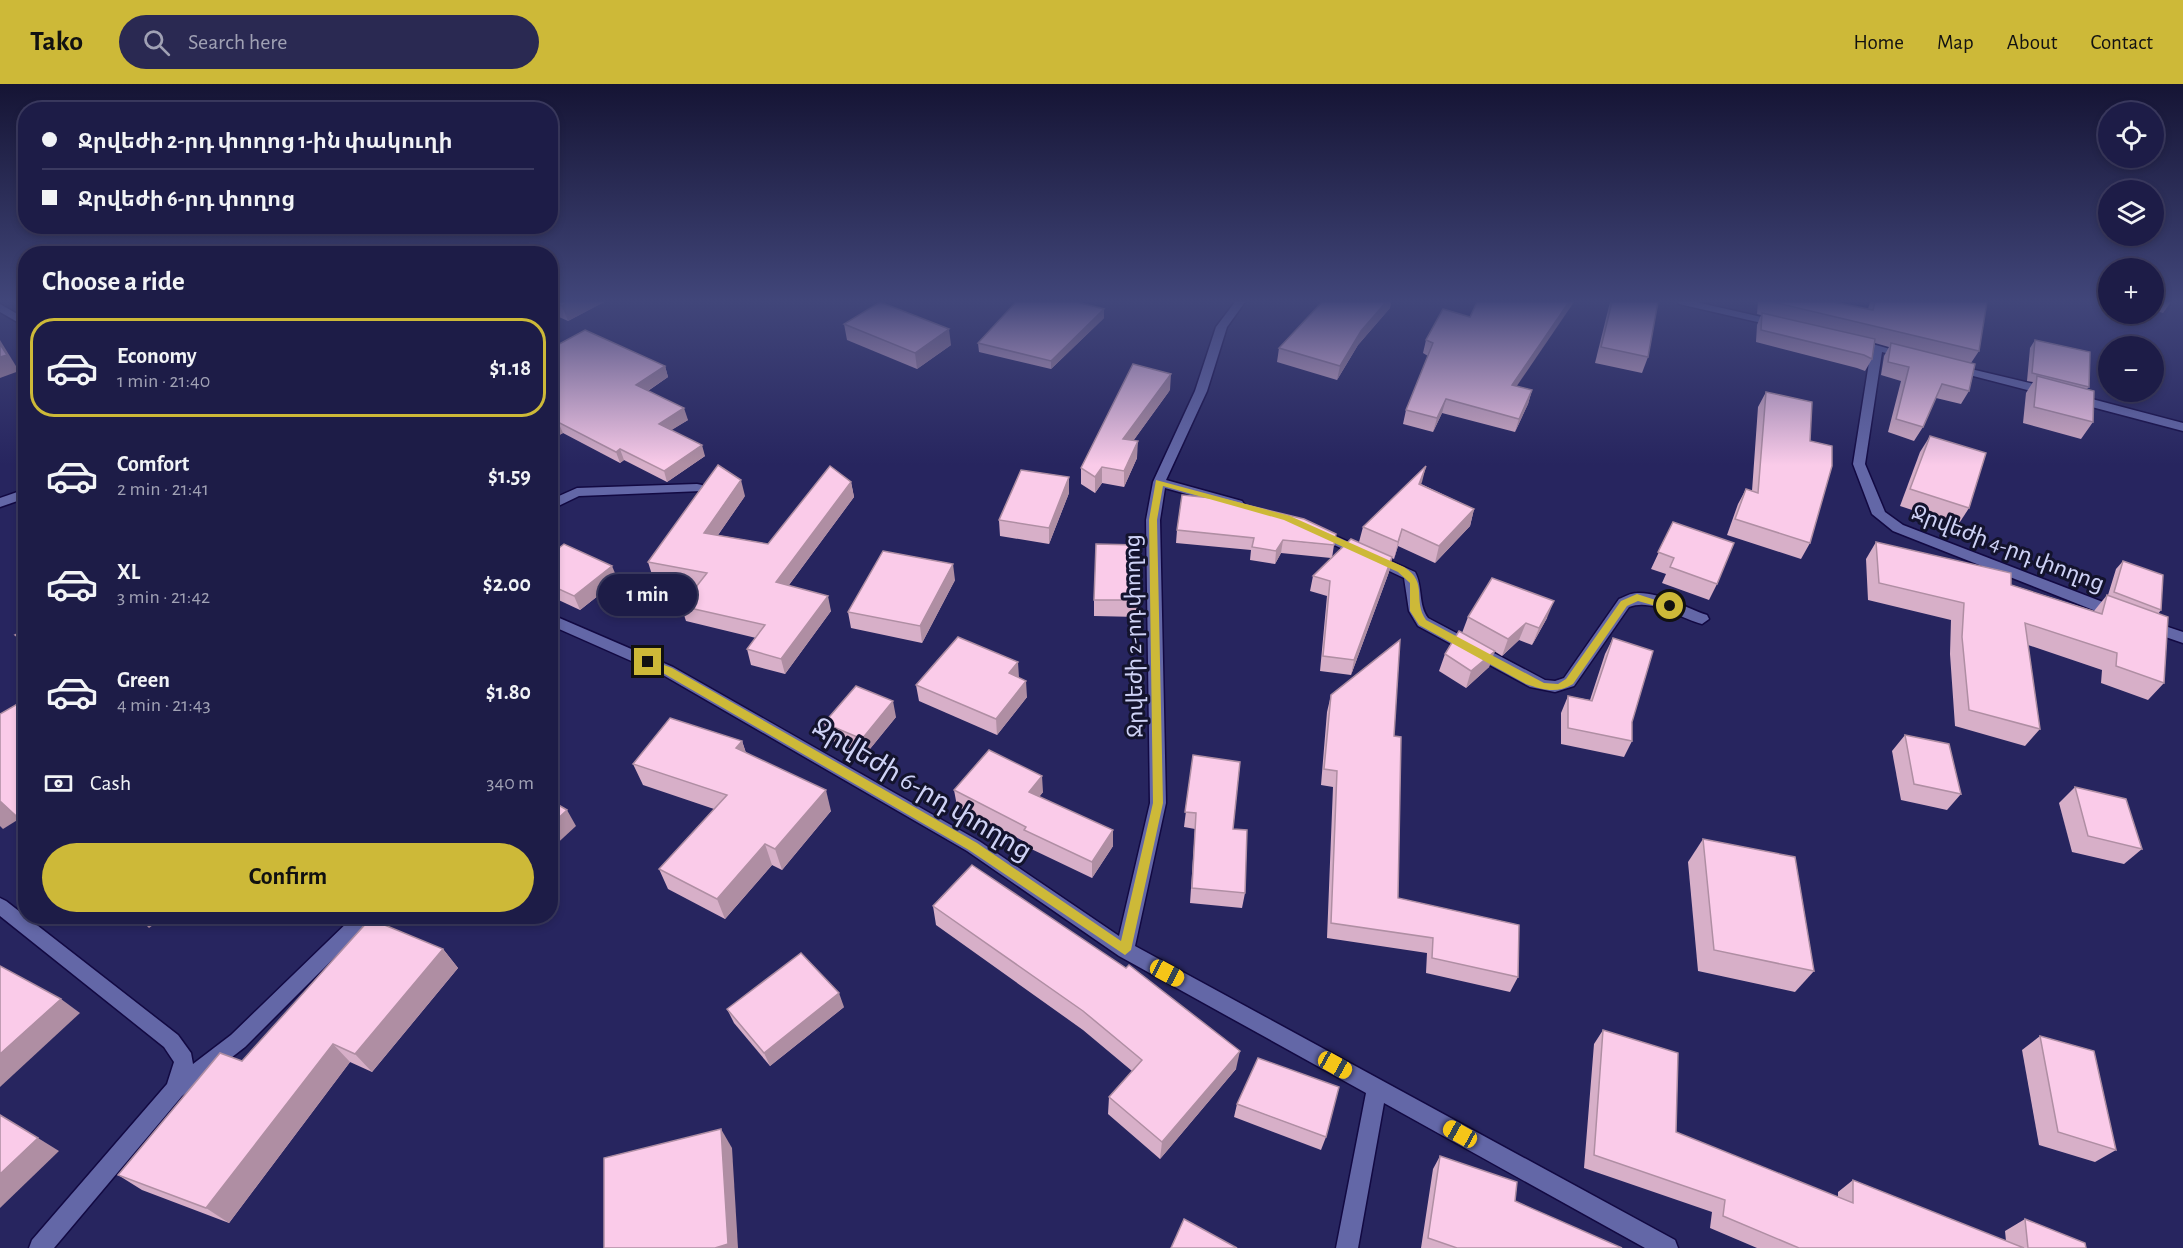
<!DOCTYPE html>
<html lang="en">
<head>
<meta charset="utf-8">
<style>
	:root { --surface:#1d1c47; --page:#2a2952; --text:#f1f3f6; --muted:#a0a1b4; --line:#3b3a60; --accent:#cdb938 }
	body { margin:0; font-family:"Alegreya Sans","Noto Sans Armenian",sans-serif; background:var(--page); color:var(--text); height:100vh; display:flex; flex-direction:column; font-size:22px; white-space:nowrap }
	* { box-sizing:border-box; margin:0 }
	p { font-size:20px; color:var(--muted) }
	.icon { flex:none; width:33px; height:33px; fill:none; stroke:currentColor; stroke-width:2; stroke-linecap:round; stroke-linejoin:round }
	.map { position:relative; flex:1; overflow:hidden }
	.sheet { position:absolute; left:18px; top:162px; width:540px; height:678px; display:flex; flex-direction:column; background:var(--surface); border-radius:24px; box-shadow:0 3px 9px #0003,0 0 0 2px var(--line) }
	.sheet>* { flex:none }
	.hud { position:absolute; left:18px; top:18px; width:540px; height:132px; border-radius:24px; box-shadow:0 3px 9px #0003,0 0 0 2px var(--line); display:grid; align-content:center; height:132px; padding:0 24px; background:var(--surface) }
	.tools { position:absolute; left:2098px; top:18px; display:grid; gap:12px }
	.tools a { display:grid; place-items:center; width:66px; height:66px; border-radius:50%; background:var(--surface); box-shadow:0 3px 9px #0003,0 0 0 2px var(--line); font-size:30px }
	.end { position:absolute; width:27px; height:27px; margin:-14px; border:8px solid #cdb938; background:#111; box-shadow:0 0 0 3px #111 }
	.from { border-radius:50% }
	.bubble { position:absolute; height:42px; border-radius:21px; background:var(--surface); box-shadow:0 3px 9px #0003,0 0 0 2px var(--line); font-size:20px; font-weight:600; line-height:42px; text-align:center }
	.car { position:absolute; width:18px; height:36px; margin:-18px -9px; border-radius:8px; box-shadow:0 0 4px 2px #0007; background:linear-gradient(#f5c518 24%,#345 0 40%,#f5c518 0 76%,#345 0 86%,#f5c518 0) }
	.hud b { display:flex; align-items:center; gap:21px; height:57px; font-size:22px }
	.hud b+b { border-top:2px solid var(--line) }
	.hud i { width:15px; height:15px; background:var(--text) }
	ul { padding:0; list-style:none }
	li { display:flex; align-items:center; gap:18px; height:99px; margin:0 12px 9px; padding:0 12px; border:3px solid transparent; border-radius:24px }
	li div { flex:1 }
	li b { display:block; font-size:22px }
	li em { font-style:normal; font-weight:600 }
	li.current { border-color:var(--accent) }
	li>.icon { width:54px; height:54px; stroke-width:1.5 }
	h2 { padding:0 24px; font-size:27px; line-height:72px }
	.pay { display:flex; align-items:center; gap:15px; height:66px; padding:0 24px; font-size:22px }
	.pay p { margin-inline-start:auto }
	.action { display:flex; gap:12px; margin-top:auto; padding:12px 24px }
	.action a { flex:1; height:69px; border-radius:36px; background:var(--accent); color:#111; font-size:24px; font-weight:600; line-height:69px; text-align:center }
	header { display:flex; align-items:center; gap:36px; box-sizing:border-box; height:84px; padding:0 30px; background:var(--accent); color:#111 }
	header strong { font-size:28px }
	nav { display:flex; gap:33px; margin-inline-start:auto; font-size:21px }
	.search { width:420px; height:54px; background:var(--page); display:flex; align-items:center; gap:15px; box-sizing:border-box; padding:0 21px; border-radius:33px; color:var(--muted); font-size:22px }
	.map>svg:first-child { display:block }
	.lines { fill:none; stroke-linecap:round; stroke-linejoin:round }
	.minor-casing { stroke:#120942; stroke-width:3 }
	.minor { fill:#6367a7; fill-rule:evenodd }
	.wall { fill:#d7afc8 }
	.shaded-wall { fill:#af8ea3 }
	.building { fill:#facbe9; stroke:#af8ea3; stroke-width:1.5 }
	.route { fill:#cdb938 }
	.labels { text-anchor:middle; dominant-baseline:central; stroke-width:6; stroke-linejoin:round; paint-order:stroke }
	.street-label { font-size:22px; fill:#ced2f6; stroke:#13132d }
	.near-street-label { font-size:27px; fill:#ced2f6; stroke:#13132d }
</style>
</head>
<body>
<header>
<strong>Tako</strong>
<div class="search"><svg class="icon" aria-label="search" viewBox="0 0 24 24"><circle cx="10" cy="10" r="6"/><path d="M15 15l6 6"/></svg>Search here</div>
<nav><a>Home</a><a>Map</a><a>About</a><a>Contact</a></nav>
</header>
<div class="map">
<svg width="2183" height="1164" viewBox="0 0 2183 1164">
	<rect width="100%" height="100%" fill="#27255f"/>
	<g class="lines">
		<defs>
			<g id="minor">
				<polygon points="1235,218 1245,218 1227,243 1207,307 1166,396 1242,417 1244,420 1237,424 1165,404 1160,436 1166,719 1135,862 1675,1156 1678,1164 1645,1164 1384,1019 1358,1164 1336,1164 1366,1009 1119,872 967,767 663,591 550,541 550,530 673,583 979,757 1119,852 1150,719 1146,436 1153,398 1195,307 1216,243"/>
				<polygon points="1678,218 1696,218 1783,238 1785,240 1779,243 1679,220"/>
				<polygon points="0,220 26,235 26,243 0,228"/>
				<polygon points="1855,255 1911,271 1905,274 1882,268 1865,380 1885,428 1903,441 2121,525 2123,529 2121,533 2111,533 1893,447 1872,430 1853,380 1871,266 1851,260 1849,258"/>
				<polygon points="1954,281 2051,304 2053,307 2047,311 1950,286 1948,284"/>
				<polygon points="2073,310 2183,339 2183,347 2069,317 2069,311"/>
				<polygon points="697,400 702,401 703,404 702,407 579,412 550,426 550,416 577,404"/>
				<polygon points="26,405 26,414 0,423 0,414"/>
				<path d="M 1316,443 L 1415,488 C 1423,502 1418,521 1428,534 L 1545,596 L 1555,597 L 1564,594 L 1619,515 C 1624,513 1631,509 1637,509 C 1660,508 1686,524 1707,531 L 1709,535 L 1702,540 C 1680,534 1652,514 1629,523 L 1574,602 L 1555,608 L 1530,603 L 1418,542 L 1409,527 L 1404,494 L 1311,450 L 1309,447 L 1311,444 Z"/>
				<polygon points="2150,537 2183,548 2183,559 2145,546 2143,542 2145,538"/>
				<polygon points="0,814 6,817 178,951 191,969 193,980 231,951 354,832 376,832 245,963 182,1012 54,1164 29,1164 32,1156 167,1000 174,978 164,963 0,832"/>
			</g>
		</defs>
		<use href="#minor" class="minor-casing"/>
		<use href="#minor" class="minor"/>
	</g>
	<g class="wall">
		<polygon points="550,218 604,218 568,237 550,229"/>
		<polygon points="1322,218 1391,218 1390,224 1358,261 1337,296 1277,278 1279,264"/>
		<polygon points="1610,218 1658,218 1648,273 1642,289 1595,279"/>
		<polygon points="1758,218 1834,218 1868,225 1870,218 1984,218 1979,267 1971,279 1969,307 1961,320 1936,314 1923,343 1914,357 1888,348 1901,297 1881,291 1884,272 1889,263 1875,259 1872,275 1865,287 1857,284 1756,258 1757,241 1761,231 1757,230"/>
		<polygon points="2154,218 2171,218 2163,229 2154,226"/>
		<polygon points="1104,234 1051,285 979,268 978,259"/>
		<polygon points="844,240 951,261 917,285 847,256"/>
		<polygon points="1426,256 1516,302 1532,306 1528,320 1515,348 1442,329 1433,348 1403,340 1406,326 1428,272 1423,269"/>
		<polygon points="2035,256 2089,303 2087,305 2093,338 2081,355 2023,339 2026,309 2033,298 2027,297 2030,264"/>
		<polygon points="550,265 665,282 668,293 648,307 688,336 671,346 705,372 667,398 624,376 620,379 563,349 550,356"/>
		<polygon points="1170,306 1133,357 1137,374 1124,403 1102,399 1095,409 1081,400 1081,384"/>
		<polygon points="1766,308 1810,357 1810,459 1801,475 1727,451 1738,420 1746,405 1752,407 1758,323"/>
		<polygon points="1930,352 1969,424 1958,441 1900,422 1920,368"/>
		<polygon points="851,398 854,413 789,501 831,527 785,590 751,581 747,565 756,554 686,537 681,522 697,501 653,494 648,478 745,412 718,451 768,460"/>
		<polygon points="1421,400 1474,425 1470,442 1435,479 1398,462 1394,475 1392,474 1389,488 1351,591 1320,587 1327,512 1310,507 1313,492 1331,474 1281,469 1275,480 1250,476 1251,466 1176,459 1177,446 1334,461 1332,474 1359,458 1363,443"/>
		<polygon points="1069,409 1049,460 1000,452 999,436"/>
		<polygon points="1673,438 1717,500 1709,516 1662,499 1666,490 1651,485"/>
		<polygon points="1876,458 2094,527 2107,511 2108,511 2116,485 2123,477 2161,526 2158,530 2164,599 2148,616 2101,599 2102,586 2028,561 2040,645 2025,662 1955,642 1950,570 1951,536 1868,516 1866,475"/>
		<polygon points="550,460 559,464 618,496 580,526 550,512"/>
		<polygon points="955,496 922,559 851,544 848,528"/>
		<polygon points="1094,516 1138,516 1138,533 1094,532"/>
		<polygon points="1468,533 1547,534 1532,561 1519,556 1502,572 1494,567 1489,583 1466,604 1439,587 1445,570 1462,549"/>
		<polygon points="1613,554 1632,638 1632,657 1624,673 1561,660 1561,629 1568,612 1590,616 1605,570"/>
		<polygon points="916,601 1027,613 997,651 919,617"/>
		<polygon points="1331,611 1394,652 1398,814 1518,893 1510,908 1426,889 1427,869 1327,854 1333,703 1321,701 1327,628"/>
		<polygon points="896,633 865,671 828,655 824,639"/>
		<polygon points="1905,651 1961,710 1947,726 1901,716 1892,667"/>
		<polygon points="742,657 746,669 831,727 782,786 772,781 725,835 668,805 659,785 714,725 643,701 633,680"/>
		<polygon points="1193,671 1233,745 1245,809 1242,824 1190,819 1195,745 1184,743"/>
		<polygon points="2075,703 2142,765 2124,780 2072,768 2059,719"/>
		<polygon points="954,706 1043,708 1039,713 1113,746 1113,762 1092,794 1025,762 1025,758 957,722"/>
		<polygon points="1703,755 1814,887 1795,908 1698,887 1688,778"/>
		<polygon points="933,822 1126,884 1236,985 1160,1075 1108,1030 1109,1013 1132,987 1083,946 936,841"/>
		<polygon points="443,865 458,884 372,988 350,978 229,1139 142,1106 118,1091 242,977"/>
		<polygon points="844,923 770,982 734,939 727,925"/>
		<polygon points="1603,946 1676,1048 1838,1113 1838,1108 1853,1096 2006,1157 2005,1147 2025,1135 2086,1164 1757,1164 1710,1144 1712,1128 1584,1084 1594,960"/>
		<polygon points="2040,952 2116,1066 2095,1078 2039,1061 2022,966"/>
		<polygon points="1237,1020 1326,1053 1321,1066 1234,1033"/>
		<polygon points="1440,1072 1515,1117 1622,1164 1421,1164 1433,1085"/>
	</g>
	<g class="shaded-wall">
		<polygon points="569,218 604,218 568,237 562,222"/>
		<polygon points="1386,218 1391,218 1390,224 1358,261 1337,296 1340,282 1361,247"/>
		<polygon points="1569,218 1574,218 1508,315 1512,301"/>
		<polygon points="1104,225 1104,234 1051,285 1051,277"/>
		<polygon points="949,245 951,261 917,285 915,269"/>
		<polygon points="0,256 19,287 0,294"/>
		<polygon points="665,282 668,293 640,312 636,301"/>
		<polygon points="1171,290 1170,306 1123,371 1123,355"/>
		<polygon points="1532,306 1528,320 1515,348 1519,335"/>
		<polygon points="1446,315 1442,329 1433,348 1437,334"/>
		<polygon points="684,324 688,336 662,352 659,340"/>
		<polygon points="558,338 563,349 550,356 550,342"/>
		<polygon points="1138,357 1137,374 1124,403 1124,387"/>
		<polygon points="702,361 705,372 667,398 664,387"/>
		<polygon points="620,365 624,376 620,379 616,368"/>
		<polygon points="1426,382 1422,398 1415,416 1419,400"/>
		<polygon points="1102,383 1102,399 1095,409 1095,393"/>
		<polygon points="1069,393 1069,409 1049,460 1049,444"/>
		<polygon points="741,396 745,412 709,464 704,449"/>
		<polygon points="851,398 854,413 780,513 776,498"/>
		<polygon points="1474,425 1470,442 1435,479 1439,462"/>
		<polygon points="1402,445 1398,462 1394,475 1398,458"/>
		<polygon points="1283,456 1281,469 1275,480 1276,467"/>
		<polygon points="1392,473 1389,488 1351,591 1354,576"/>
		<polygon points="953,480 955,496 922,559 920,542"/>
		<polygon points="612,482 618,496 580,526 574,512"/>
		<polygon points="828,512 831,527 785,590 781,575"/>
		<polygon points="1554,517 1547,534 1532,561 1539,544"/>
		<polygon points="1526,539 1519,556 1502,572 1508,555"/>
		<polygon points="1495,567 1489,583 1466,604 1471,587"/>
		<polygon points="1018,578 1019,594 1009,589"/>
		<polygon points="1026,597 1027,613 997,651 996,635"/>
		<polygon points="893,617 896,633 865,671 862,655"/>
		<polygon points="742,657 749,678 736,664"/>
		<polygon points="1042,692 1043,708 1030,724 1029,708"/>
		<polygon points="826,706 831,727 782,786 775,765"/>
		<polygon points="0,717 19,735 3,745 0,742"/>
		<polygon points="567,726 576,742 550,766 550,742"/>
		<polygon points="1113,746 1113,762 1092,794 1092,778"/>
		<polygon points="765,760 772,781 725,835 717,815"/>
		<polygon points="137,832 165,832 149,844"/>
		<polygon points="443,865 458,884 372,988 355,970"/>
		<polygon points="839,909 844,923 770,982 764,969"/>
		<polygon points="61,915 80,929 0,1003 0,970"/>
		<polygon points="333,960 350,978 229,1139 206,1124"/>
		<polygon points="1240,967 1236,985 1160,1075 1162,1058"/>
		<polygon points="721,1045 732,1064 738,1164 715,1164"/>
		<polygon points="38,1054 59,1067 0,1124 0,1090"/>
	</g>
	<g class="building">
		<polygon points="554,218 569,218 562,222"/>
		<polygon points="880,218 949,245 915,269 844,240"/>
		<polygon points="1016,218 1077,218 1104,225 1051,277 978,259"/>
		<polygon points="1322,218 1386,218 1361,247 1340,282 1279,264"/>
		<polygon points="1477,218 1569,218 1512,301 1532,306 1519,335 1446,315 1437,334 1406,326 1433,259 1426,256 1443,225 1470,233"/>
		<polygon points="1612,218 1658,218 1648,273 1601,263"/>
		<polygon points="1773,218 1834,218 1873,226 1875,218 1987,218 1979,267"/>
		<polygon points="1762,229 1875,255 1872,275 1864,271 1761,246"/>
		<polygon points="585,246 665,282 636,301 684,324 659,340 702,361 664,387 620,365 616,368 558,338 550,342 550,265"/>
		<polygon points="2035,256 2090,268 2089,303 2032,289"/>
		<polygon points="1891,259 1975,280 1969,307 1942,300 1923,343 1896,335 1909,283 1888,278"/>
		<polygon points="0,260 7,271 0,273"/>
		<polygon points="1133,280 1171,290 1123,355 1138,357 1124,387 1102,383 1095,393 1081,384"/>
		<polygon points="2037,292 2094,307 2093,338 2034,323"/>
		<polygon points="1766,308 1812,318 1810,357 1832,362 1832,382 1810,459 1735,435 1746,405 1758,409"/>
		<polygon points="1930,352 1986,369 1969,424 1910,405"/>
		<polygon points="718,381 741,396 704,449 768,460 830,382 851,398 776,498 828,512 781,575 747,565 765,541 681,522 707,489 648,478"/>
		<polygon points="1426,382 1419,400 1474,425 1439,462 1402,445 1398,458 1363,443"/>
		<polygon points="1021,386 1069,393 1049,444 999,436"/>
		<polygon points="1182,411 1222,415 1304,435 1336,450 1334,461 1283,456 1276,467 1252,463 1254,454 1177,446"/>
		<polygon points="1673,438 1734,459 1717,500 1670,483 1674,474 1658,468"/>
		<polygon points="1351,455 1392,473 1354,576 1323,572 1330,497 1313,492"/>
		<polygon points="1876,458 2011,489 2011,501 2102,530 2107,511 2168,533 2164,599 2116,582 2117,569 2025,539 2040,645 1969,626 1962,553 1964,519 1879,499"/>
		<polygon points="550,460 559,464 564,460 612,482 574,512 550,501"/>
		<polygon points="1096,460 1138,461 1138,516 1094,516"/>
		<polygon points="883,467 953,480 920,542 848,528"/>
		<polygon points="2123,477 2163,491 2161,526 2114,508"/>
		<polygon points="1492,494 1554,517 1539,544 1526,539 1508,555 1468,533"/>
		<polygon points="26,546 26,559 15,551"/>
		<polygon points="1459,547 1495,567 1471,587 1445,570"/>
		<polygon points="958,553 1018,578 1009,589 1026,597 996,635 916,601"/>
		<polygon points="1613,554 1653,567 1632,638 1632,657 1568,644 1568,612 1592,617"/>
		<polygon points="1400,556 1394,652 1401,653 1398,814 1519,841 1518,893 1432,874 1433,854 1331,839 1337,687 1324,685 1331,611"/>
		<polygon points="856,602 893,617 862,655 824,639"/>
		<polygon points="26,615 26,741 0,717 0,630"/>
		<polygon points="670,634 742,657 736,664 826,706 775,765 765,760 717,815 659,785 727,711 633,680"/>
		<polygon points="1905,651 1949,660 1961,710 1914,700"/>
		<polygon points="989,666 1042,692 1029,708 1113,746 1092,778 1024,746 1026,743 954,706"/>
		<polygon points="1193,671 1240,678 1233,745 1247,746 1245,809 1192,804 1196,729 1185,728"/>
		<polygon points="2075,703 2126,715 2142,765 2088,752"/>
		<polygon points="550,716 567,726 550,742"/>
		<polygon points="1703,755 1795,773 1814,887 1714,866"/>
		<polygon points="972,781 1126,884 1129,881 1240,967 1162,1058 1109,1013 1142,976 1083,927 933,822"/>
		<polygon points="370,835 443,865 355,970 333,960 206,1124 118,1091 220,969 242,977"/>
		<polygon points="801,869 839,909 764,969 727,925"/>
		<polygon points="0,882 61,915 0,970"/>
		<polygon points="1603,946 1678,969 1676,1048 1853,1119 1853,1096 2024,1164 1799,1164 1723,1132 1725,1116 1594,1071"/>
		<polygon points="2040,952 2094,967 2116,1066 2058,1048"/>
		<polygon points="1258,974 1339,1003 1326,1053 1237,1020"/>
		<polygon points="0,1031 38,1054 0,1090"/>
		<polygon points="721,1045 728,1160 715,1164 604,1164 604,1074"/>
		<polygon points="1440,1072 1517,1098 1515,1117 1622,1164 1457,1164 1428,1154"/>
		<polygon points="1184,1135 1237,1164 1171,1164"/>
		<polygon points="2025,1135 2085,1159 2086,1164 2028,1164"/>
	</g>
	<linearGradient id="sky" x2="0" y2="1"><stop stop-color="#151434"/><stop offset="0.57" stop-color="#41467a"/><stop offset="1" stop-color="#41467a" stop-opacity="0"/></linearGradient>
	<rect width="2183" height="381" fill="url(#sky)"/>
	<path class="route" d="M 1156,396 L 1290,432 L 1404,483 C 1429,499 1412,516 1426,536 L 1544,599 L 1558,600 L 1566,595 L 1621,517 L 1637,510 L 1674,522 L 1670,526 L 1638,517 L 1627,522 L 1573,600 C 1557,610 1543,606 1526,600 L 1419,541 L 1410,527 L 1410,499 L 1398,488 L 1284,436 L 1163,402 L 1157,436 L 1163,719 L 1131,866 L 1125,871 L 969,766 L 644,578 L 648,575 L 672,584 L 977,759 L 1121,857 L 1153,719 L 1149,436 Z"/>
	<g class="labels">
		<g class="street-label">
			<text transform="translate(2008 464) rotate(21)">Ջրվեժի 4-րդ փողոց</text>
			<text transform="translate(1134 552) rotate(-91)">Ջրվեժի 2-րդ փողոց</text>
		</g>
		<g class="near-street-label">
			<text transform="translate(922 705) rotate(31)">Ջրվեժի 6-րդ փողոց</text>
		</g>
	</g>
</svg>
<div class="tools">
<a><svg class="icon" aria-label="locate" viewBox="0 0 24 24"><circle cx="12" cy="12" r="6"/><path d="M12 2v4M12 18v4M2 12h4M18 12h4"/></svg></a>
<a><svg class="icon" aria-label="layers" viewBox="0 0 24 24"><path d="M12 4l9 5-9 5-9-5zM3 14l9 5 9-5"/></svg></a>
<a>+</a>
<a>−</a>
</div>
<i class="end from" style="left:1670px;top:522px"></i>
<i class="end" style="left:648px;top:578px"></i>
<div class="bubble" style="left:598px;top:490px;width:99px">1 min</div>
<i class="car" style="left:1167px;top:889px;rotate:118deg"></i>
<i class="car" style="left:1335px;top:981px;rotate:119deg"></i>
<i class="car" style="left:1460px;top:1050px;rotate:299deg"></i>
<div class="hud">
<b><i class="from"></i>Ջրվեժի 2-րդ փողոց 1-ին փակուղի</b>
<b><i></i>Ջրվեժի 6-րդ փողոց</b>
</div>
<section class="sheet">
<h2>Choose a ride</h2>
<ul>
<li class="current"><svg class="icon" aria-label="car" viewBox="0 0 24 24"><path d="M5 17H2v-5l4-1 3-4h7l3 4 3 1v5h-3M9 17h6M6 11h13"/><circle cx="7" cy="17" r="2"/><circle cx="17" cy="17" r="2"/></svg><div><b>Economy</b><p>1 min · 21:40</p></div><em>$1.18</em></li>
<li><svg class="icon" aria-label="car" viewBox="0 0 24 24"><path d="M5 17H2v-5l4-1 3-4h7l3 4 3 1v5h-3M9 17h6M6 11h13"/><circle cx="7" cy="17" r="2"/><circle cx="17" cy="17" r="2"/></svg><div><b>Comfort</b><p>2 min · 21:41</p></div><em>$1.59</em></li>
<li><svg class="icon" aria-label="car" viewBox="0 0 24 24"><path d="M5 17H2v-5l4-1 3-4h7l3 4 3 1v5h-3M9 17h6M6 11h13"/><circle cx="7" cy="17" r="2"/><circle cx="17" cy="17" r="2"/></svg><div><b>XL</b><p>3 min · 21:42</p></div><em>$2.00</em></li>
<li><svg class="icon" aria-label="car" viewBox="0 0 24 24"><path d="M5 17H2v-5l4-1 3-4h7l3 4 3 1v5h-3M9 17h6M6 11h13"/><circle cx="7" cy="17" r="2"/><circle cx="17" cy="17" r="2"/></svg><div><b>Green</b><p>4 min · 21:43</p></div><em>$1.80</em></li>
</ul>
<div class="pay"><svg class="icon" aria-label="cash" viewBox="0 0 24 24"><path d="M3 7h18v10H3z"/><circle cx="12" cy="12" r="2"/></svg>Cash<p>340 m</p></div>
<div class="action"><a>Confirm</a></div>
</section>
</div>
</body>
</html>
